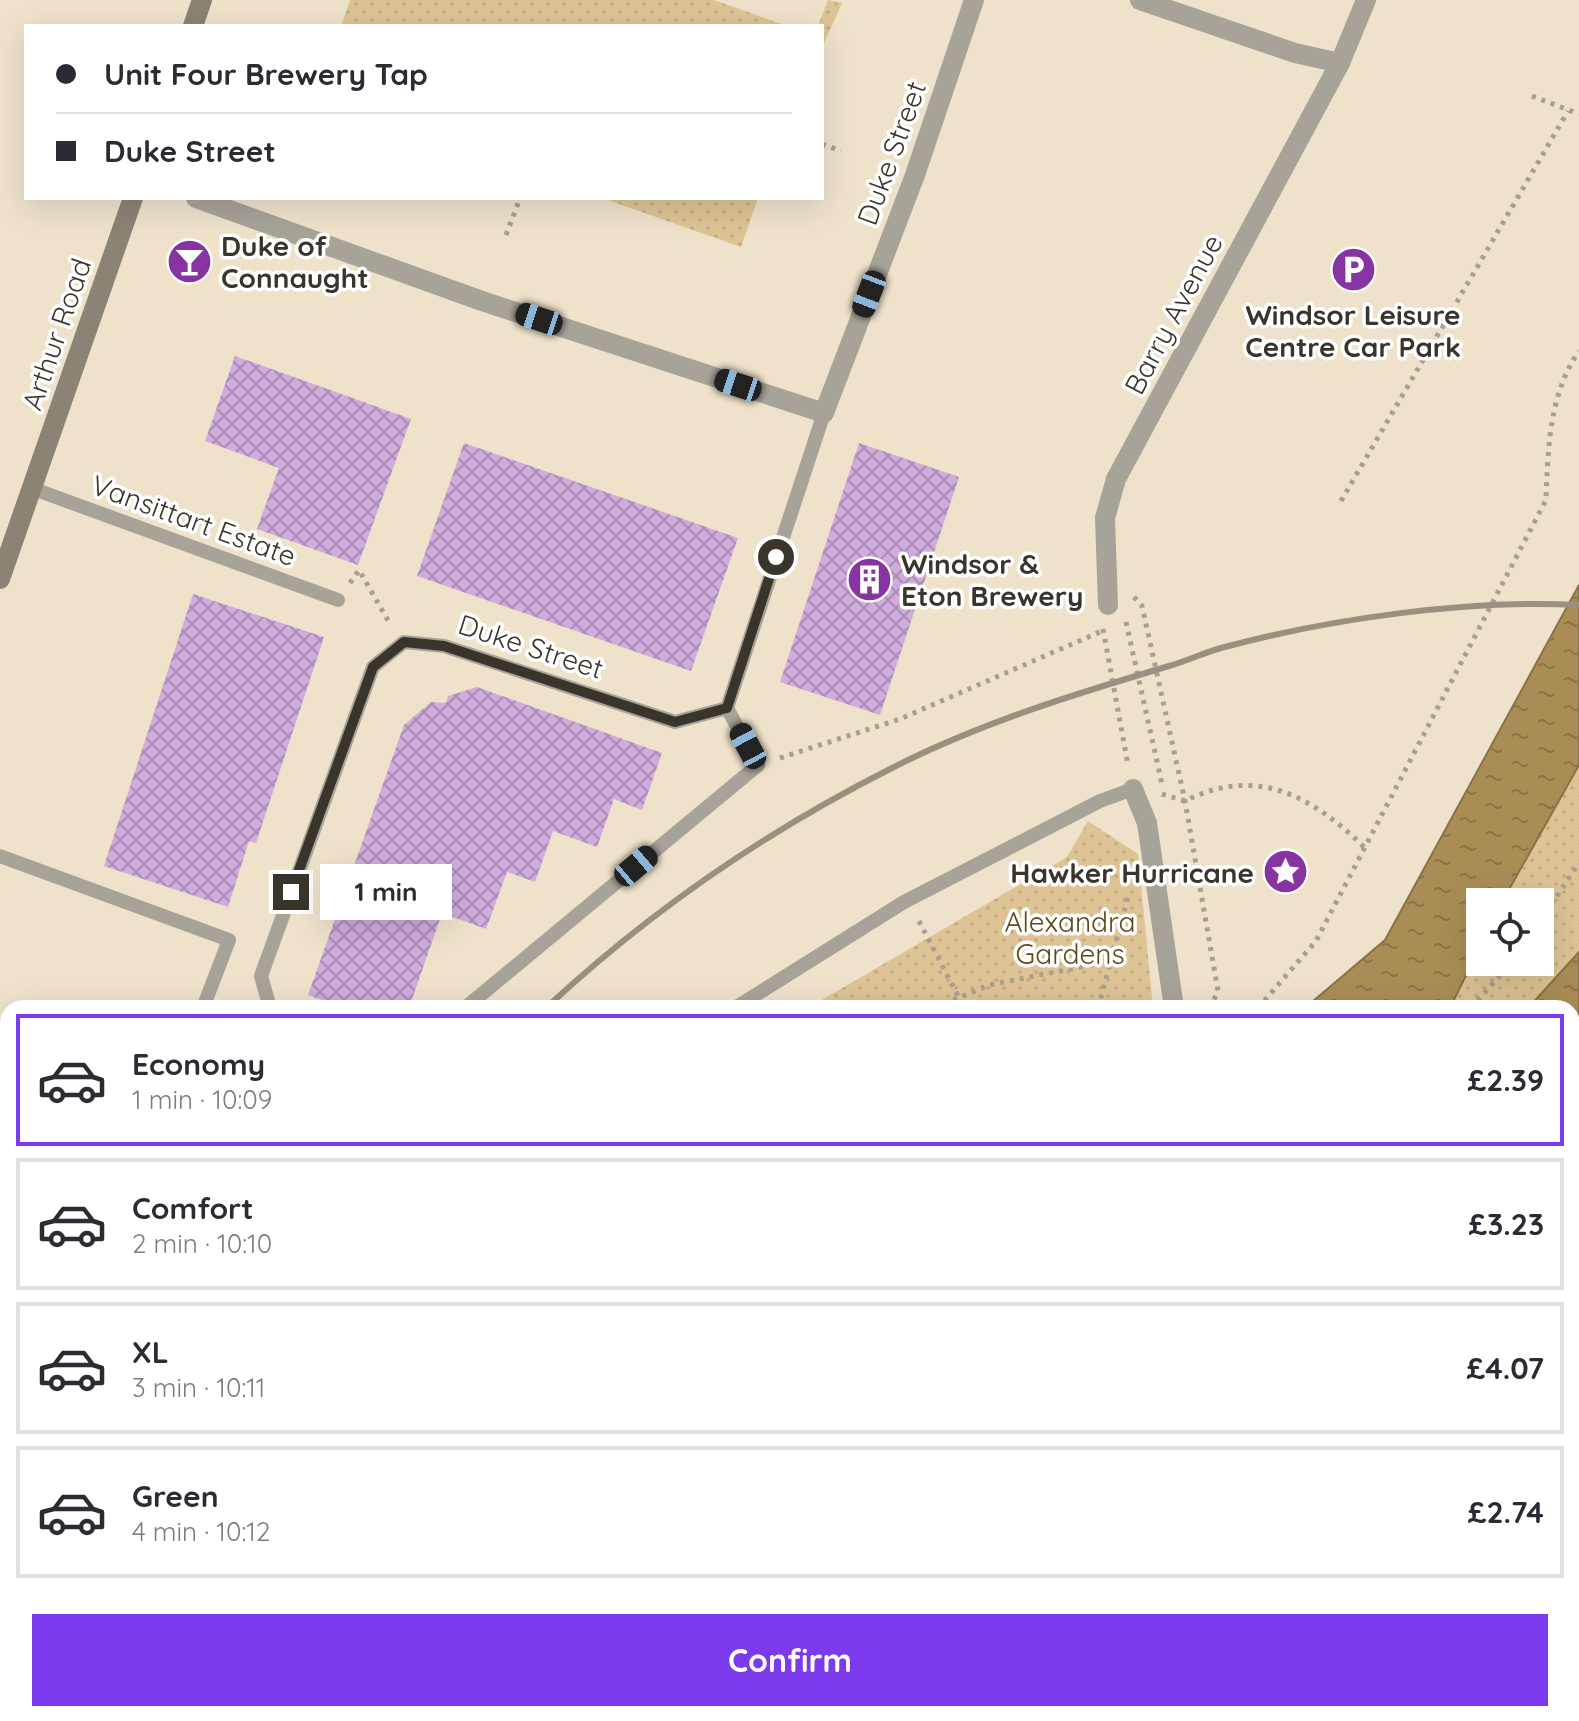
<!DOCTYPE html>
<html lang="en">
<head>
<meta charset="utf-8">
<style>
	:root { --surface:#fff; --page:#f2f2f3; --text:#2b2b33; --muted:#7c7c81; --line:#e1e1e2; --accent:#7c3aed }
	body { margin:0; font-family:Quicksand,sans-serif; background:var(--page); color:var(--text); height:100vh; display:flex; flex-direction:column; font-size:30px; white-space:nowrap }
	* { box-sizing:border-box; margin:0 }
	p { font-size:26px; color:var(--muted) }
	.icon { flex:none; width:44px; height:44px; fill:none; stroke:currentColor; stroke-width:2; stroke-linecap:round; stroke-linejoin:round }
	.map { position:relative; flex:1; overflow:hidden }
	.details { position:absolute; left:0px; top:1000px; width:1580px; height:722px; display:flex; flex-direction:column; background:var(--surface); border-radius:24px 24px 0 0; box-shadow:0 8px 32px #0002 }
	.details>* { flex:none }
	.banner { position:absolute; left:24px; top:24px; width:800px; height:176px; border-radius:0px; box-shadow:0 8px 32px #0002; display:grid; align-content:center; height:176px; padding:0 32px; background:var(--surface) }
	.controls { position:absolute; left:1466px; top:888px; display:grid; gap:16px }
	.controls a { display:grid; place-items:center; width:88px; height:88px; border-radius:0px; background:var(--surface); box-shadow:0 8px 32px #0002; font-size:40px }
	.end { position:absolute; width:36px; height:36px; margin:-18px; border:10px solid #3a352c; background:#fff; box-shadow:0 0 0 4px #fff }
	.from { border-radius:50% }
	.bubble { position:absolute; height:56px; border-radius:0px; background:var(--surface); box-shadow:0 8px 32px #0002; font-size:26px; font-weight:700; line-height:56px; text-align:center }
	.car { position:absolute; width:24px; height:48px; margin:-24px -12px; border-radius:10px; box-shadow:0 0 6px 2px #0007; background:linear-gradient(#222 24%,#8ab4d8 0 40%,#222 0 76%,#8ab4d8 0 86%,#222 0) }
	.banner b { display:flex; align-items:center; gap:28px; height:76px; font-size:30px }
	.banner b+b { border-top:2px solid var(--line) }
	.banner i { width:20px; height:20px; background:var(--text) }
	ul { padding:14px 0 0; list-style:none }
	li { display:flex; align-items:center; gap:24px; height:132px; margin:0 16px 12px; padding:0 16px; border:4px solid var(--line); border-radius:0px }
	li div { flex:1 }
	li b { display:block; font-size:30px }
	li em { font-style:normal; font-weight:700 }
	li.selected { border-color:var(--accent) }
	li>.icon { width:72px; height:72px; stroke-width:1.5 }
	.primary-button { display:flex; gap:16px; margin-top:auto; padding:16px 32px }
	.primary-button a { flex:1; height:92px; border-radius:0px; background:var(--accent); color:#fff; font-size:32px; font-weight:700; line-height:92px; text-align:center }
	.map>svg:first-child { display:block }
	.grass { fill:url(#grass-dots) }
	.water { fill:url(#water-ripples); stroke:#887349; stroke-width:2 }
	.building { fill:url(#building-cross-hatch) }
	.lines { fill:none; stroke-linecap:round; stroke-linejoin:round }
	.path { stroke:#a99f8e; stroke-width:5; stroke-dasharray:4 6; stroke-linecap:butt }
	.lane { stroke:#a8a399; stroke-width:14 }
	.street { stroke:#a8a399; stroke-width:20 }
	.secondary { stroke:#8b8375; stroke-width:20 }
	.rail { stroke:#999080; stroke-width:6 }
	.route { stroke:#3a352c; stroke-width:10 }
	.labels { text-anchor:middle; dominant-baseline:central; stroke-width:7; stroke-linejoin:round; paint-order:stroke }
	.street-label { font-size:28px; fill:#3a352c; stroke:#fff }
	.poi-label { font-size:28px; font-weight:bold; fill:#3a352c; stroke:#fff; text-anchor:start }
	.park-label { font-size:28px; fill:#5e491d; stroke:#fff }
</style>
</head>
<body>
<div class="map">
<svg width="1579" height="1721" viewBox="0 0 1579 1721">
	<defs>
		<pattern id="grass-dots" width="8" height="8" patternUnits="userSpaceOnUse" patternTransform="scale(2)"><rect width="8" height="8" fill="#dec495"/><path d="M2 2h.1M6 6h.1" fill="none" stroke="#bfa981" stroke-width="1.8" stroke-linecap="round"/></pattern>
		<pattern id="water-ripples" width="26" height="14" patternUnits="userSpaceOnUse" patternTransform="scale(2)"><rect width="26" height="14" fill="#aa8d55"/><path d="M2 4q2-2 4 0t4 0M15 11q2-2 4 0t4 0" fill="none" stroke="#8b7447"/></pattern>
		<pattern id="building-cross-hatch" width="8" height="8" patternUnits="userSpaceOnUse" patternTransform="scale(2)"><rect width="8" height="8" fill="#d0abde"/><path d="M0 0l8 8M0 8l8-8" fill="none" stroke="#aa8cb4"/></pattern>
	</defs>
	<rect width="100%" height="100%" fill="#eee2cb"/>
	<g class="grass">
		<polygon points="350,0 714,0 787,26 341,26"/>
		<polygon points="828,0 842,3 822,48 822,26 818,26"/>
		<polygon points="602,198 758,198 741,247"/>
		<polygon points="1579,765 1579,952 1528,1008 1450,1008 1480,947 1480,962 1540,962 1540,902 1502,902"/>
		<polygon points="1088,821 1138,854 1153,1008 808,1008 1067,857"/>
		<polygon points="1579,1469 1579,1721 1442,1721 1445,1714 1572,1714 1572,1480"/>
		<polygon points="491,1714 846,1714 842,1721 489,1721"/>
	</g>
	<g class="water">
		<polygon points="1579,585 1579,765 1502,902 1480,902 1480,947 1450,1008 1305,1008 1385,940"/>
		<polygon points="1579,952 1579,1469 1572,1480 1572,1008 1528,1008"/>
		<polygon points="1069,1714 1445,1714 1442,1721 1067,1721"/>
	</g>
	<g class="building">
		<polygon points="235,356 411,419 358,565 257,529 279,468 205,441"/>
		<polygon points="464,443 738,538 691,671 417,576"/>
		<polygon points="859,443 959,477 880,715 780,682"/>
		<polygon points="193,594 324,637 256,843 249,841 228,907 104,866"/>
		<polygon points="477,687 662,753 642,810 614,799 597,847 553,831 535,882 507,872 486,929 442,913 409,1008 344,1008 308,995 404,725 431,702 446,703 448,696"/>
	</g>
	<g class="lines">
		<g class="path">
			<polyline points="1532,96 1579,114"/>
			<polyline points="822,144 841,151"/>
			<polyline points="506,235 520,198"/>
			<polyline points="1341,501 1568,111"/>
			<polyline points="350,583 359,570 390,624"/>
			<polyline points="1134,597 1142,606 1185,801 1218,991 1210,1008"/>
			<polyline points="1126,622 1162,784"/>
			<polyline points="1103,629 1128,765"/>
			<polyline points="780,758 900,719 1102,631"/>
			<path d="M 1162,794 L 1185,801 C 1256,765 1312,796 1364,847"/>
			<polyline points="919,921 959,998"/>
			<polyline points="1540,921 1579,863"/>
			<polyline points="935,1008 989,985 1111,961"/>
			<polyline points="1098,1008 1129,893"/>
			<path d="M 1258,1008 L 1316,941 L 1546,500 C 1548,449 1549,394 1579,351"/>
			<polyline points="1471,1008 1512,962"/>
			<polyline points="1572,1569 1579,1555"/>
			<polyline points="1572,1626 1579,1611"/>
			<polyline points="1001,1714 1004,1721"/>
			<polyline points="562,1721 564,1714"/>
			<polyline points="784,1721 787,1714"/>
			<polyline points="1056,1721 1058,1714"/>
			<polyline points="1494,1721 1498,1714"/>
			<polyline points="1527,1721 1530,1714"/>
		</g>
		<g class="lane">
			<polyline points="31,488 338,600"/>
			<polyline points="0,856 229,940 203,1008"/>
			<polyline points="270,1008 261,976 373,667 404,642 444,646 675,722 727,708 824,413"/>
			<polyline points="465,1008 758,765 727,708"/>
			<polyline points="735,1008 904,902 1100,801 1133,789"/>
			<polyline points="0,1560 8,1564"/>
			<polyline points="0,1621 8,1625"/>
			<polyline points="5,1721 8,1712"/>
			<polyline points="385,1721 387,1714"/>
		</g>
		<g class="street">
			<polyline points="1140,0 1295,53 1340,63"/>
			<polyline points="196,198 482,301 824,413 915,175 974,0"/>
			<polyline points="1108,605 1105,518 1116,479 1340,63 1366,0"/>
			<polyline points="1133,789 1147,823 1174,1008"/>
			<polyline points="0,1377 8,1381"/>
			<polyline points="220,1721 223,1714"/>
			<polyline points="874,1721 877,1714"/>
		</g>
		<g class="secondary">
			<polyline points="193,26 202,0"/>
			<polyline points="0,579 133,198"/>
		</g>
		<g class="rail">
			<path d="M 546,1008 C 649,912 767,831 892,768 C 980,723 1075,694 1169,666 C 1187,661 1203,653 1221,648 C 1328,619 1468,599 1579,605"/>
			<polyline points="115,1721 117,1714"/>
		</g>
	</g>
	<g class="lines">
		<polyline class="route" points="291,892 373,667 404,642 444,646 675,722 727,708 776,557"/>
	</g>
	<defs>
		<symbol id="bar-disc" viewBox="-11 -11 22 22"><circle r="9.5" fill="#8733a1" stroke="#fff"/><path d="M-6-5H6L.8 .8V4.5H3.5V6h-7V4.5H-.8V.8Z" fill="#fff"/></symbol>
		<symbol id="parking-disc" viewBox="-11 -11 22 22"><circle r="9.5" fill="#8733a1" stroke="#fff"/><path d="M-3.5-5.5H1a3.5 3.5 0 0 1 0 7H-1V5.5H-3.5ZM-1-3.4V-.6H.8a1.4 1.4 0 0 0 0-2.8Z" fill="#fff"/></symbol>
		<symbol id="building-disc" viewBox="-11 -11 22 22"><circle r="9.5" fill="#8733a1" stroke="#fff"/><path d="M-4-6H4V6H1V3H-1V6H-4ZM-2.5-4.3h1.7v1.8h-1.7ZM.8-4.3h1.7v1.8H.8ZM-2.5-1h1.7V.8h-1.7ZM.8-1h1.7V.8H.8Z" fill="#fff"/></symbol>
		<symbol id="sight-disc" viewBox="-11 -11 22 22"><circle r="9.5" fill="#8733a1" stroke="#fff"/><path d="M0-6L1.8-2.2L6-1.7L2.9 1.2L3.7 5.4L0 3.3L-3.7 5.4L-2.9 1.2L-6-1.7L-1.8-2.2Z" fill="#fff"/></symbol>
	</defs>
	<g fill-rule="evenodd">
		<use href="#bar-disc" x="164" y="236" width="51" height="51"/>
		<use href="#parking-disc" x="1328" y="244" width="51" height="51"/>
		<use href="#building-disc" x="844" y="554" width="51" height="51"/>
		<use href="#sight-disc" x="1260" y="846" width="51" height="51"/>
	</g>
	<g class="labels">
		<g class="street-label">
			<text transform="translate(891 153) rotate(-70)">Duke Street</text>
			<text transform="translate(1173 314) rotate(-62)">Barry Avenue</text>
			<text transform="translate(56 334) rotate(-71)">Arthur Road</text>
			<text transform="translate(194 520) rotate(20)">Vansittart Estate</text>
			<text transform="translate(531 646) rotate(18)">Duke Street</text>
		</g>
		<g class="poi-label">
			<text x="221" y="245">Duke of<tspan x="221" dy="32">Connaught</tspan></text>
			<text x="1353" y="314" text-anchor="middle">Windsor Leisure<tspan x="1353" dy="32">Centre Car Park</tspan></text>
			<text x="901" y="563">Windsor &amp;<tspan x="901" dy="32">Eton Brewery</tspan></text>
			<text x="1254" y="872" text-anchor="end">Hawker Hurricane</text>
		</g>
		<g class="park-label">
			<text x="1070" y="921">Alexandra<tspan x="1070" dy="32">Gardens</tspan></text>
		</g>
	</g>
</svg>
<div class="controls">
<a><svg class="icon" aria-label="locate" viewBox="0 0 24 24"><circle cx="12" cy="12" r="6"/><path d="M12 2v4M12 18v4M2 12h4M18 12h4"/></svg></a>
</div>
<i class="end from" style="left:776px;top:557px"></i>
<i class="end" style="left:291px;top:892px"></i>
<div class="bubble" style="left:320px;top:864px;width:132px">1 min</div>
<i class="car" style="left:869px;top:294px;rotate:201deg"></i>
<i class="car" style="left:539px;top:319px;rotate:288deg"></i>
<i class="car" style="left:738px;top:385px;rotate:288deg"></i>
<i class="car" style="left:748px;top:746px;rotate:332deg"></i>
<i class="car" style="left:636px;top:866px;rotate:50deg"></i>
<div class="banner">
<b><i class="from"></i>Unit Four Brewery Tap</b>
<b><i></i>Duke Street</b>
</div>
<section class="details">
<ul>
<li class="selected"><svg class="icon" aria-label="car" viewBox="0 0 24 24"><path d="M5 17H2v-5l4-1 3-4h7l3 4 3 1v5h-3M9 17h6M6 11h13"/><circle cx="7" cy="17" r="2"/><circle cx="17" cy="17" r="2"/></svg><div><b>Economy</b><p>1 min · 10:09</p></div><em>£2.39</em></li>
<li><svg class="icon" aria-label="car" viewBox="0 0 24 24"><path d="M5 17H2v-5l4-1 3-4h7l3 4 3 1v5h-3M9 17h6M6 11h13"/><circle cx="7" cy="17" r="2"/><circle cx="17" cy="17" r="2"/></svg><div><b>Comfort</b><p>2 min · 10:10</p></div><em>£3.23</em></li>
<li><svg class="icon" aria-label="car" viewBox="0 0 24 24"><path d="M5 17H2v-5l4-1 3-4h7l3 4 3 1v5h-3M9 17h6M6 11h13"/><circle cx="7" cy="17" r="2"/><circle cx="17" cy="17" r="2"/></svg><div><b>XL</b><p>3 min · 10:11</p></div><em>£4.07</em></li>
<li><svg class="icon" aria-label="car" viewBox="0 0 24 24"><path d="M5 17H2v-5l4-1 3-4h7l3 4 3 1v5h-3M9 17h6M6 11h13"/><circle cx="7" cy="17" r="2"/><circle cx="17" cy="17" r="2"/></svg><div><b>Green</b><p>4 min · 10:12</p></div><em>£2.74</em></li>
</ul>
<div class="primary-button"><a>Confirm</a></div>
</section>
</div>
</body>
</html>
